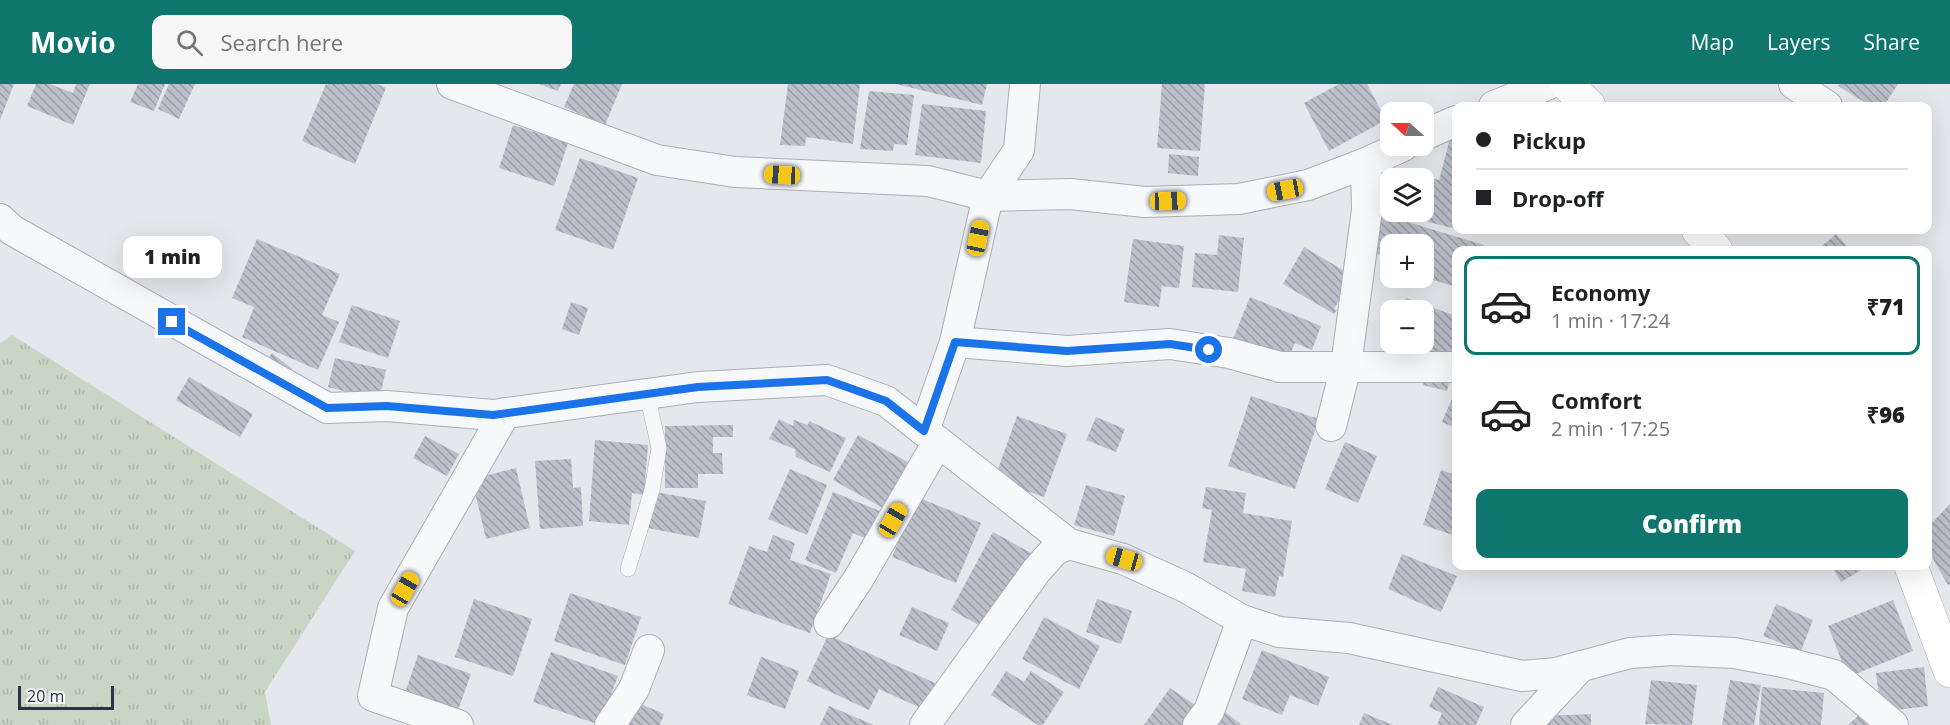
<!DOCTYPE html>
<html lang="en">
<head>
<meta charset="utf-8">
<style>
	:root { --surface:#fff; --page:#f6f6f6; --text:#202124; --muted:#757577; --line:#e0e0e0; --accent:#0f766e }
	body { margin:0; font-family:"Open Sans",sans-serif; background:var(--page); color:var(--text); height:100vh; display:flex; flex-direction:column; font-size:22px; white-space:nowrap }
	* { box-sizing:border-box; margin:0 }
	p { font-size:20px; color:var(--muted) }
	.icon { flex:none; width:33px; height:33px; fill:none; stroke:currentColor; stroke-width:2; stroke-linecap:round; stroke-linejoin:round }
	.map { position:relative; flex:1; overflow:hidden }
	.sheet { position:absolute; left:1452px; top:162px; width:480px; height:324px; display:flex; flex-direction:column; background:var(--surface); border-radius:12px; box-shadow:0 6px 24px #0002 }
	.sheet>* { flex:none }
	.banner { position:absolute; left:1452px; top:18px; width:480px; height:132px; border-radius:12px; box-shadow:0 6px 24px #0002; display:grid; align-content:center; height:132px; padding:0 24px; background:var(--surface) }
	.needle { width:39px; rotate:291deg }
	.controls { position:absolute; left:1380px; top:18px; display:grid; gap:12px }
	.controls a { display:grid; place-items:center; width:54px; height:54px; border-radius:12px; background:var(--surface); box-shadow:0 6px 24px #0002; font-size:30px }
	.scale { position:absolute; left:18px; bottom:15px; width:96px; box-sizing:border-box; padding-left:6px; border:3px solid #2b3445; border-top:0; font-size:16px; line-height:21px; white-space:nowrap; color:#2b3445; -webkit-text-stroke:4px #f4f6f9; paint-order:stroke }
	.end { position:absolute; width:27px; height:27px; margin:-14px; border:8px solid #1a73e8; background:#fff; box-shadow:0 0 0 3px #fff }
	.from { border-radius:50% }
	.bubble { position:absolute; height:42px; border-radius:12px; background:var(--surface); box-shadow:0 6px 24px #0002; font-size:20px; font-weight:800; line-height:42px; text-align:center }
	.car { position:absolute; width:18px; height:36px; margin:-18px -9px; border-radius:8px; box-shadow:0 0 4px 2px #0007; background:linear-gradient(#f5c518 24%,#345 0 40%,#f5c518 0 76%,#345 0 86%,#f5c518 0) }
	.banner b { display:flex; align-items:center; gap:21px; height:57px; font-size:22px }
	.banner b+b { border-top:2px solid var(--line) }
	.banner i { width:15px; height:15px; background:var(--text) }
	ul { padding:10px 0 0; list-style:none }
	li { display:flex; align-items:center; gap:18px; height:99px; margin:0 12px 9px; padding:0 12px; border:3px solid transparent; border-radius:12px }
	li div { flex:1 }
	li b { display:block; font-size:22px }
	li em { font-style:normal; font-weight:800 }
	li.on { border-color:var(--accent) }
	li>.icon { width:54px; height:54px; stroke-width:1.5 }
	.primary-button { display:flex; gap:12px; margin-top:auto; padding:12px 24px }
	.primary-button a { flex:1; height:69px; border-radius:12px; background:var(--accent); color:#fff; font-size:24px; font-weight:800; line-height:69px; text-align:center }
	header { display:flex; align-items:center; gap:36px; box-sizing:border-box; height:84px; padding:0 30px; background:var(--accent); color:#fff }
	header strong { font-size:28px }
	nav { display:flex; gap:33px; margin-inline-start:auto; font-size:21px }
	.search { width:420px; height:54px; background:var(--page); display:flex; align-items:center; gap:15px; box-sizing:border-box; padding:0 21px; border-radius:12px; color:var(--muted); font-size:22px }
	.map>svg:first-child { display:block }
	.grass { fill:url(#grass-tufts) }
	.building { fill:url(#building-back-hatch) }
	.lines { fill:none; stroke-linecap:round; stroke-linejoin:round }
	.lane-casing { stroke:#a9aeb7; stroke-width:16 }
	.street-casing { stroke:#a9aeb7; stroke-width:32 }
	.secondary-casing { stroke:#a9aeb7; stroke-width:34 }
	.lane { stroke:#f7f8fa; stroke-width:15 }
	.street { stroke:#f7f8fa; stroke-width:30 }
	.secondary { stroke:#fff; stroke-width:33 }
	.route { stroke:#1a73e8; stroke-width:8 }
</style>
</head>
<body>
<header>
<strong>Movio</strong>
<div class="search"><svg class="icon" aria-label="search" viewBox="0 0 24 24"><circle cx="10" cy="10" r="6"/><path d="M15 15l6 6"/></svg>Search here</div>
<nav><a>Map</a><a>Layers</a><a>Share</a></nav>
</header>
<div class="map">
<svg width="1950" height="641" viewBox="0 0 1950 641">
	<defs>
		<pattern id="grass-tufts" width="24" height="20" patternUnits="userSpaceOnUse" patternTransform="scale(1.5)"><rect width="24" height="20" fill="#c9d6c5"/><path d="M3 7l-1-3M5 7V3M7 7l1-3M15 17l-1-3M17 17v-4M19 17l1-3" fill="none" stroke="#adb8ab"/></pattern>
		<pattern id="building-back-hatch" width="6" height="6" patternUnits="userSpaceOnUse" patternTransform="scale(1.5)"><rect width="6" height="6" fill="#bbc0ca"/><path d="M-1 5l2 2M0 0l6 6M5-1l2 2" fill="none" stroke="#989da6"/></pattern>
	</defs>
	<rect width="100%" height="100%" fill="#e4e7ec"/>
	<polygon class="grass" points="12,251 355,467 265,608 271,641 0,641 0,259"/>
	<g class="building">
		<polygon points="0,0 14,0 0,36"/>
		<polygon points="36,0 50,0 73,9 76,0 90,0 73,41 27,22"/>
		<polygon points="138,0 165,0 154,27 130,18"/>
		<polygon points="169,0 195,0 179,35 158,25"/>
		<polygon points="326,0 377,0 386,4 355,80 302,57"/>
		<polygon points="539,0 561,0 558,7"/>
		<polygon points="574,0 622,0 605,41 564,23"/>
		<polygon points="788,0 860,0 853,60 806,53 805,62 780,61"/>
		<polygon points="896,0 987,0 982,21"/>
		<polygon points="1162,0 1205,0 1200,67 1157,64"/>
		<polygon points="1339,0 1367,0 1386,36 1329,67 1304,19"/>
		<polygon points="1839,0 1898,0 1884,22 1871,22 1838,2"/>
		<polygon points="869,7 914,11 907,61 894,60 893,67 860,65"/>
		<polygon points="922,20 986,27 981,79 915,71"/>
		<polygon points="513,41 568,59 554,102 499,84"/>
		<polygon points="1451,51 1456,53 1456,145 1421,136 1431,94 1439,96"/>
		<polygon points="1169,70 1199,73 1198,92 1168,89"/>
		<polygon points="580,74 638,94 613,166 555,146"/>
		<polygon points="1381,130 1484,161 1483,166 1456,166 1456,203 1424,193 1424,160 1390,160 1390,174 1370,168"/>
		<polygon points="1836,150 1850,166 1817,166"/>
		<polygon points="1219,151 1244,154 1238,208 1192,203 1195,169 1217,171"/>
		<polygon points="257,155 340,190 322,231 339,238 318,286 242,253 254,223 232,214"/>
		<polygon points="1133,155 1184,162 1179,204 1162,202 1159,223 1124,218"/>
		<polygon points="1304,163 1353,192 1334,225 1337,226 1334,230 1283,200"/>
		<polygon points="1250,213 1321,242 1312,266 1295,259 1287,277 1233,255"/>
		<polygon points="1406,214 1456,232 1454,279 1400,260 1424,260 1424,226 1401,226"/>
		<polygon points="571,218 588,224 579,251 562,245"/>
		<polygon points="352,221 400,237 388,274 339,258"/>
		<polygon points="272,269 292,285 282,298 262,283"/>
		<polygon points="335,274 386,286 379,316 328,303"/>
		<polygon points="1426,289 1450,295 1447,307 1423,301"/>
		<polygon points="189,293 253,330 240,353 176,316"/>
		<polygon points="1456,305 1456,344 1442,338"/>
		<polygon points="1251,312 1319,335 1295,405 1228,382"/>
		<polygon points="1017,332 1067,350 1044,413 994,396"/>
		<polygon points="1096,333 1125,345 1116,368 1086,356"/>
		<polygon points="779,335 793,342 794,336 808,341 809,337 846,354 830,388 796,373 795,365 769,355"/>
		<polygon points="733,341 733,353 713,353 713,369 722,369 723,390 698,390 698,404 665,404 665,342"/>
		<polygon points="858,351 908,378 883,424 833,396"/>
		<polygon points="425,352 459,370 447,392 413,374"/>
		<polygon points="595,356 648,361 644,411 632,409 629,441 589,437"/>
		<polygon points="1345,358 1377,372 1358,419 1325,405"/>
		<polygon points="571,375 573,404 581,403 583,442 540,445 535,377"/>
		<polygon points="516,384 530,444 486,455 472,395"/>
		<polygon points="790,385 827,401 807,451 768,435"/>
		<polygon points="1441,386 1456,391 1456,452 1423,441"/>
		<polygon points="1086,401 1125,412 1114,452 1074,441"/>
		<polygon points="1206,403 1246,409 1243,429 1292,437 1283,493 1279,492 1275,513 1242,507 1246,485 1203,478 1212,426 1202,424"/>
		<polygon points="655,408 706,417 699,454 648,444"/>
		<polygon points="833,408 880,427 869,456 853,449 836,489 805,476"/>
		<polygon points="917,413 981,439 956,499 892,473"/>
		<polygon points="1950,420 1950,500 1948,501 1928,466 1928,443"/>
		<polygon points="993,448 1033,470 992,548 951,526"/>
		<polygon points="773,451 795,459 790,476 831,490 810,549 728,520 749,462 767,468"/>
		<polygon points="1402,470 1457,492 1441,528 1388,505"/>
		<polygon points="1831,482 1868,482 1841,498"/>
		<polygon points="570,509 641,533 625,581 554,557"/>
		<polygon points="474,515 532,535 513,592 455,573"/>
		<polygon points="1097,515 1132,527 1121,560 1086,548"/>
		<polygon points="1893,516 1913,567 1848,593 1828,542"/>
		<polygon points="1776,520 1813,536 1801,567 1763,552"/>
		<polygon points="912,523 949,539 937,567 899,551"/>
		<polygon points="1044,533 1100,562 1079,605 1022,575"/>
		<polygon points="828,551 935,599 923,625 879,605 869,626 807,597"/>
		<polygon points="1262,566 1329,593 1318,622 1290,611 1282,631 1242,615"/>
		<polygon points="551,568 618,592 600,641 533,618"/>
		<polygon points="418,571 471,590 458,626 406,606"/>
		<polygon points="761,573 799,587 785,625 747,611"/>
		<polygon points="1924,583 1928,622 1881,628 1876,589"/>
		<polygon points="1006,587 1024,598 1031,587 1064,608 1043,641 1038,641 991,611"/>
		<polygon points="1651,596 1697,601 1692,641 1645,640"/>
		<polygon points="1730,596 1761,601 1754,641 1722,641"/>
		<polygon points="1438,603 1484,623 1476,641 1437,641 1442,629 1429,623"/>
		<polygon points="1762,603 1824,609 1821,641 1759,641"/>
		<polygon points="1170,604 1198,623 1185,641 1144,641"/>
		<polygon points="634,617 664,630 660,641 624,641"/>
		<polygon points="829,622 874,641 820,641"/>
		<polygon points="1221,625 1242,641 1208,641"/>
		<polygon points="1364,629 1393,641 1359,641"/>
		<polygon points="1591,630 1591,641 1545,641 1545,632"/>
		<polygon points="1859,631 1868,641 1848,641"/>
	</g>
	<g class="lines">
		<defs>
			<polyline id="lane" points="628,485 652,406 659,364 647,310"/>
			<g id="street">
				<polyline points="452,0 657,76 735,88 928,97 988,112 1070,110 1145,118 1239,115 1308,101 1366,79 1403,62"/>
				<polyline points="1794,0 1827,22"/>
				<polyline points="1494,22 1549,0"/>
				<polyline points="1424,51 1456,37"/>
				<polyline points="0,135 12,146 327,324 387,322 493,331 698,303 827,296 886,317 1069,460"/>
				<polyline points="955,258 1067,267 1170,260 1229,269 1280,283 1456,283"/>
				<polyline points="1331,342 1346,282 1367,126 1366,79"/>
				<polyline points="924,347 955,258 988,112 1019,66 1025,0"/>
				<polyline points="829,539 859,494 938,358"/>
				<polyline points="458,641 373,612 393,524 505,329"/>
				<polyline points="610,641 634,605 649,566"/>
				<polyline points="925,641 1037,486 1055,466 1069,460 1123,475 1185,503 1242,536 1279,548 1349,554 1522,592 1556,589 1630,569 1672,566 1734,569 1788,579 1834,591 1893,641"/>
				<polyline points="1198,641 1209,627 1242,536"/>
				<polyline points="1526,641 1581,582"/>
			</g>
			<g id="secondary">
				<polyline points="1567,0 1589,22"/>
				<polyline points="1698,146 1716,166"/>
				<polyline points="1911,482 1950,587"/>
			</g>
		</defs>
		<use href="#lane" class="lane-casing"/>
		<use href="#street" class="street-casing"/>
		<use href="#secondary" class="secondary-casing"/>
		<use href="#lane" class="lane"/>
		<use href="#street" class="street"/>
		<use href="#secondary" class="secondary"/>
	</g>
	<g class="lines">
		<polyline class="route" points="172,238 327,324 387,322 493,331 698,303 827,296 886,317 924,347 955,258 1067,267 1170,260 1209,266"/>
	</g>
</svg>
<div class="controls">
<a><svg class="needle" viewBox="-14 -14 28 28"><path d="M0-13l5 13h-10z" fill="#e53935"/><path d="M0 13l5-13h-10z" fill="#757577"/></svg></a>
<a><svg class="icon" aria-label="layers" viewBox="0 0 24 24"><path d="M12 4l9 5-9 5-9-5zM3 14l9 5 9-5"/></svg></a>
<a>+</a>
<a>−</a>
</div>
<div class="scale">20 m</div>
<i class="end from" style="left:1209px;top:266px"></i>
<i class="end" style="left:172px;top:238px"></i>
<div class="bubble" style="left:123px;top:152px;width:99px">1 min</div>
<i class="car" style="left:782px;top:91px;rotate:273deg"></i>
<i class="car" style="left:1285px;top:106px;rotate:259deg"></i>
<i class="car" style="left:1168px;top:117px;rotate:88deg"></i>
<i class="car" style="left:978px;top:154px;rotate:12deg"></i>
<i class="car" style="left:893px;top:436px;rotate:30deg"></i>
<i class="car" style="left:1124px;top:475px;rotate:286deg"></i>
<i class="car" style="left:405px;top:505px;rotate:30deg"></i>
<div class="banner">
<b><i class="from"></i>Pickup</b>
<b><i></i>Drop-off</b>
</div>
<section class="sheet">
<ul>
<li class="on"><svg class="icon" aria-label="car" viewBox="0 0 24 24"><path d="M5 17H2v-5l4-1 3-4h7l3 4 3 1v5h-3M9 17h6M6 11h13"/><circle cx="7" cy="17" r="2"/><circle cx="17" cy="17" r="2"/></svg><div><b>Economy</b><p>1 min · 17:24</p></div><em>₹71</em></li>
<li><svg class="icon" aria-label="car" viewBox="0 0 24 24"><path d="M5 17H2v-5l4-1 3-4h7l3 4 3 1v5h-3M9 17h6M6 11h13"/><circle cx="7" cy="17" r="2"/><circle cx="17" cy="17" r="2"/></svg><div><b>Comfort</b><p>2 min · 17:25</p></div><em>₹96</em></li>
</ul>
<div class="primary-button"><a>Confirm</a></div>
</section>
</div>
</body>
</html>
